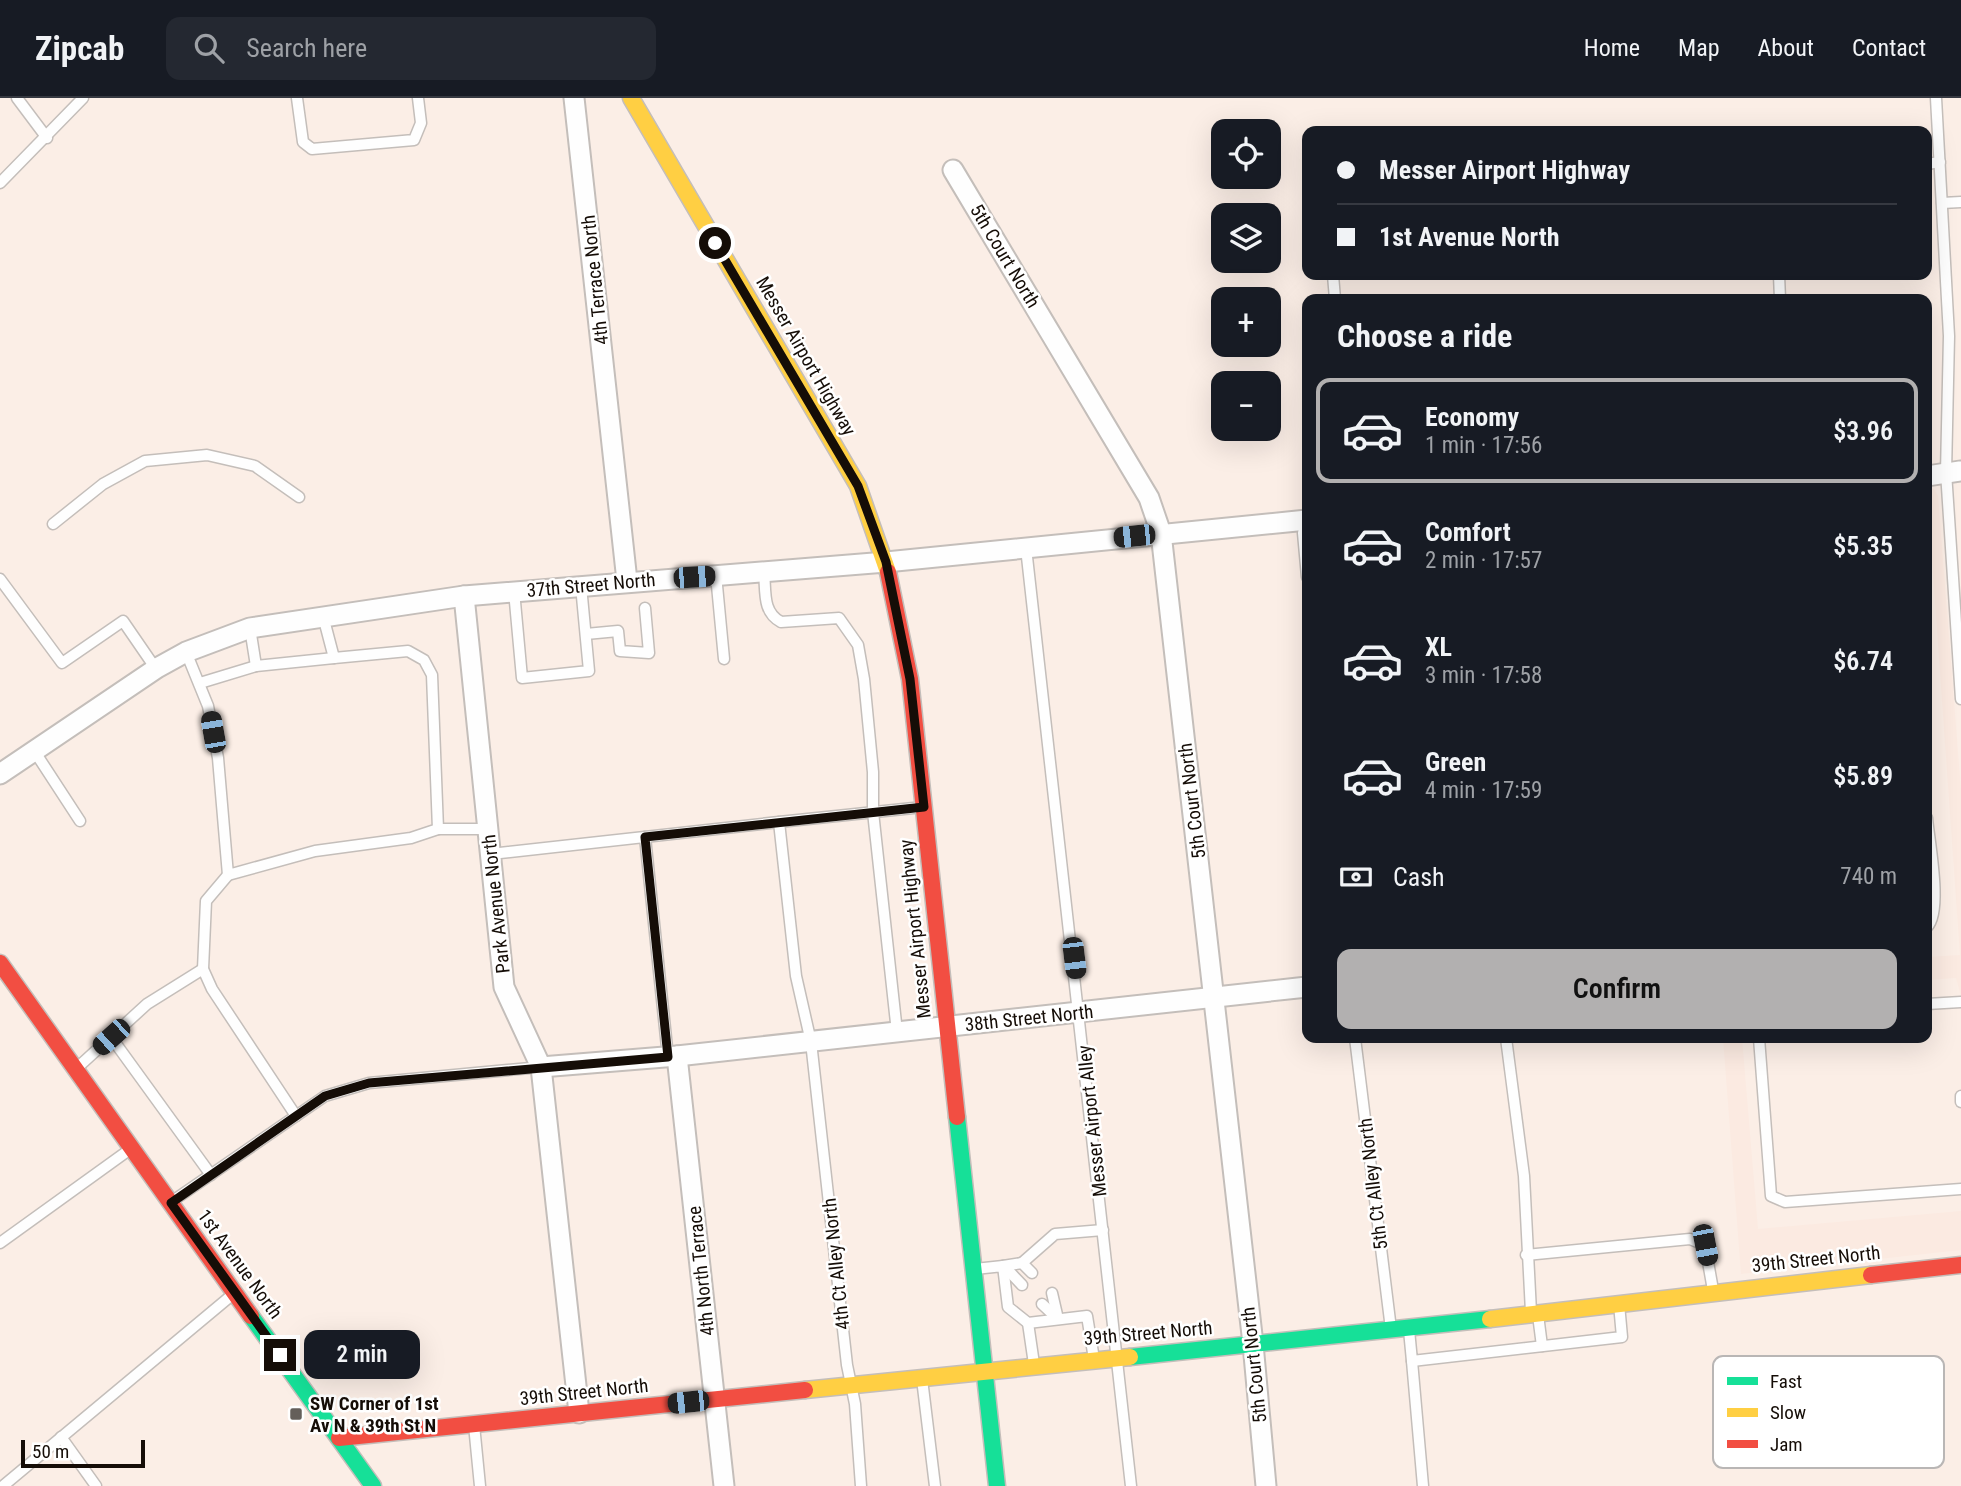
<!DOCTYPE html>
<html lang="en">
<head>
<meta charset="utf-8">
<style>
	:root { --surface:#171b24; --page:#242831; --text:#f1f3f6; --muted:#9ea1a6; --line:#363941; --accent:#b2b0b0 }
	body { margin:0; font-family:"Roboto Condensed",sans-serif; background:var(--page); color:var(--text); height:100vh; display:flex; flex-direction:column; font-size:26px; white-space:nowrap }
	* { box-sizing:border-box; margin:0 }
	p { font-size:23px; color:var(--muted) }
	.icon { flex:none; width:38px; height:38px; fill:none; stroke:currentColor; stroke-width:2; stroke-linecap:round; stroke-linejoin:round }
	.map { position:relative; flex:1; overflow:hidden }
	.panel { position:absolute; left:1302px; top:196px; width:630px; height:749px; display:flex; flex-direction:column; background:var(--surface); border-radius:14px; box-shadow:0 7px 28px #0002 }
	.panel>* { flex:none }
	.banner { position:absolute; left:1302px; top:28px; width:630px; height:154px; border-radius:14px; box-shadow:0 7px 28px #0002; display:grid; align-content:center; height:154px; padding:0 35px; background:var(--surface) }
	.buttons { position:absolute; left:1211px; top:21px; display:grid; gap:14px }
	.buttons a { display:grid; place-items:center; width:70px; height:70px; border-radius:14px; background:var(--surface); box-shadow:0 7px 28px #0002; font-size:35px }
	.scale { position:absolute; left:21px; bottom:18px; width:124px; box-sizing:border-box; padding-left:7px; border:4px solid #150d07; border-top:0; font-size:19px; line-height:24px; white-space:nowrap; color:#150d07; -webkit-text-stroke:5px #fff; paint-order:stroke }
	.end { position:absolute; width:32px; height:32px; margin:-16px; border:9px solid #150d07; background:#fff; box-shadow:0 0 0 4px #fff }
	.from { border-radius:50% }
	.bubble { position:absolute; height:49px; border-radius:14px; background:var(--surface); box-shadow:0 7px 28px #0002; font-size:23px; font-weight:600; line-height:49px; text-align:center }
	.car { position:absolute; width:21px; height:42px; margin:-21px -10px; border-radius:9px; box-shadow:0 0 5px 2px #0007; background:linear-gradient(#222 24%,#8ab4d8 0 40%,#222 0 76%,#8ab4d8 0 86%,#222 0) }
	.banner b { display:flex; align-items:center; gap:24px; height:66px; font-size:26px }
	.banner b+b { border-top:2px solid var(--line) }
	.banner i { width:18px; height:18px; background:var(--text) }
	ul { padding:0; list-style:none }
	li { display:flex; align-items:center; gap:21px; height:105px; margin:0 14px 10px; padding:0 21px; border:4px solid transparent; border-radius:14px }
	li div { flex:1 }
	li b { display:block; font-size:26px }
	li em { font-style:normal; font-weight:600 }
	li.active { border-color:var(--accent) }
	li>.icon { width:63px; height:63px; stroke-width:1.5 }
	h2 { padding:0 35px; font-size:32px; line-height:84px }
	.pay { display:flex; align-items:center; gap:18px; height:77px; padding:0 35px; font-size:26px }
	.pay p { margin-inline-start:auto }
	.button { display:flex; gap:14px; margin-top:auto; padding:14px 35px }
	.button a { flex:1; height:80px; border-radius:14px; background:var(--accent); color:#111; font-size:28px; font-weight:600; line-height:80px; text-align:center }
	header { display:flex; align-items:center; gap:42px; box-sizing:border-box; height:98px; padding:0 35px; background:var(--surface); border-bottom:2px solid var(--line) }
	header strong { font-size:33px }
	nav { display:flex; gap:38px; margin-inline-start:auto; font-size:24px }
	.search { width:490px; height:63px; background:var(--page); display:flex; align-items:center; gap:18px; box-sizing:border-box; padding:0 24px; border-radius:14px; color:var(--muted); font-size:26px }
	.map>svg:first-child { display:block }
	.built { fill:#fbeee6; fill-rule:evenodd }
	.green { fill:#fbeae1 }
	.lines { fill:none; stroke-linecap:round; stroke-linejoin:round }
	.lane-casing { stroke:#c4beba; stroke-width:13 }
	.street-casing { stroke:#c4beba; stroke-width:23 }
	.fast-casing { stroke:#c4beba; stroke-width:19 }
	.slow-casing { stroke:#c4beba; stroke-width:19 }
	.jam-casing { stroke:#c4beba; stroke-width:19 }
	.lane { stroke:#fefefe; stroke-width:10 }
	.street { stroke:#fefefe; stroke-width:19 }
	.fast { stroke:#16e098; stroke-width:16 }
	.slow { stroke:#ffcf43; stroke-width:16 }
	.jam { stroke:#f24e42; stroke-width:16 }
	.route { stroke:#150d07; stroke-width:9 }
	.poi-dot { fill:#655f5a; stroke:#fff; stroke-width:2.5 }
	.labels { text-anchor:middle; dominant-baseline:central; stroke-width:5; stroke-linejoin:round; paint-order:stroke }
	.street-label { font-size:19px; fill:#150d07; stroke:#fff }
	.poi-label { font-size:19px; font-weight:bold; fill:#150d07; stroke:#fff; text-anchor:start }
	.key { fill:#fff; stroke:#b9b6b5; stroke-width:2 }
	.key-label { font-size:19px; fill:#150d07 }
</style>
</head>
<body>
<header>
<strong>Zipcab</strong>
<div class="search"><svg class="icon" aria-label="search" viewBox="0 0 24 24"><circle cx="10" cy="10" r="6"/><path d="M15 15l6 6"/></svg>Search here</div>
<nav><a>Home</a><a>Map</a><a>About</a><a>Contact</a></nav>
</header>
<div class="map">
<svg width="1961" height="1388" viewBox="0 0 1961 1388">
	<rect width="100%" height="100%" fill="#faf7f5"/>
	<path class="built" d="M 0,0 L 1961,0 L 1961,1388 L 0,1388 ZM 1223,33 L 1269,33 L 1269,79 L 1223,79 ZM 1307,33 L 1927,33 L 1927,177 L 1307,177 ZM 1223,117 L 1269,117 L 1269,163 L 1223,163 ZM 1223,201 L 1269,201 L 1269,247 L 1223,247 ZM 1307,201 L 1927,201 L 1927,940 L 1307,940 ZM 1223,285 L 1269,285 L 1269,331 L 1223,331 Z"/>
	<g class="green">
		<polygon points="1927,390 1934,391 1938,398 1961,692 1961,898 1956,880 1927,882 1927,859 1960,857"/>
		<polygon points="1723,940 1742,940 1758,1131 1961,1113 1961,1152 1741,1176"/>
	</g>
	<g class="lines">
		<defs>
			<g id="lane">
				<polyline points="17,0 47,40"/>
				<polyline points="297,0 303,44 312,51 414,42 421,25 418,0"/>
				<polyline points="1936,0 1949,238 1946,374 1961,601"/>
				<polyline points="1927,66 1940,64"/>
				<polyline points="0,85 83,0"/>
				<polyline points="1942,105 1961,104"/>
				<polyline points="1333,177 1335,201"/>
				<polyline points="1779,177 1780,201"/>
				<polyline points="1306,422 1303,435 1307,479"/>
				<polyline points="53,426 103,386 145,363 207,357 255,368 299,399"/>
				<polyline points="1026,450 1131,1388"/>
				<path d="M 764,474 C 766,493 762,514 781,524 L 839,520 L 858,547 L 864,581 L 873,674 L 873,714 L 897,934"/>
				<polyline points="716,477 724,561"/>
				<polyline points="0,481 62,565 123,523 156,571"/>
				<polyline points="514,493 522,580 589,573 581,488"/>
				<polyline points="250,530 256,568 334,560"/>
				<polyline points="586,536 618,533 620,553 649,555 645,510"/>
				<polyline points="186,554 208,608 218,660 228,777 315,753 411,740 438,731 432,577 424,562 408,553 334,560 323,518"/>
				<polyline points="200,585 256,568"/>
				<polyline points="35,654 80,723"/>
				<path d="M 1927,720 C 1929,743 1943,814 1927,829"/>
				<polyline points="438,731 488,731"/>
				<polyline points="645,739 668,959"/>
				<polyline points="491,756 779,724"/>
				<polyline points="228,777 206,803 203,871 212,891 296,1018"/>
				<polyline points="1927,906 1961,904"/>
				<polyline points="111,939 211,1077"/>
				<polyline points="1355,940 1391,1231"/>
				<polyline points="1506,940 1524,1078 1531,1214"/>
				<polyline points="1759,940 1771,1098 1785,1104 1961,1091"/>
				<polyline points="77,970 147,906 203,871"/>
				<polyline points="1961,998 1961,1004"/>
				<polyline points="174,1102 325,998 369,985 541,969"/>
				<polyline points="0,1145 129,1052"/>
				<polyline points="1526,1157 1690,1141 1705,1147 1713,1192"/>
				<polyline points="1022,1165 1055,1136 1103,1132"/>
				<polyline points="1003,1168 1022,1165 1032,1175"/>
				<polyline points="1004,1168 1022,1187"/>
				<polyline points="975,1171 1003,1168 1008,1209 1028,1225 1087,1218 1094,1261"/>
				<polyline points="1052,1195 1058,1221"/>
				<polyline points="1042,1206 1058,1221"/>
				<polyline points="1538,1217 1542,1248"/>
				<polyline points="1028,1225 1034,1266"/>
				<polyline points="1409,1232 1412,1263 1622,1239 1619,1206"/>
				<polyline points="1412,1263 1423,1388"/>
				<polyline points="922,1281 935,1388"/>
				<polyline points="474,1327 480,1388"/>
				<polyline points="61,1339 96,1388"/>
				<polyline points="3,1388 232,1197"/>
				<polyline points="861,1388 855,1306 847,1267 811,944 796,878 779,724 923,709"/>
			</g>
			<g id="street">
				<polyline points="574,0 627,483"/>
				<polyline points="953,72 1149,400 1161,435 1253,1246 1266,1388"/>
				<polyline points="1927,378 1960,373"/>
				<polyline points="464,498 504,889 541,969 579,1315"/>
				<polyline points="0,676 157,570 186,554 250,530 464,498 886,464 1307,422"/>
				<polyline points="677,958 724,1388"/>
				<polyline points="541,969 677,958 1307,889"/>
			</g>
			<g id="fast">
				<polyline points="957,1019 997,1388"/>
				<polyline points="251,1218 373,1388"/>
				<polyline points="1130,1259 1490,1221"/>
			</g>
			<g id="slow">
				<polyline points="631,0 858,388 888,474"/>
				<polyline points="1490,1221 1871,1177"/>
				<polyline points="805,1292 1130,1259"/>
			</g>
			<g id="jam">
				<polyline points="888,474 910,581 957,1019"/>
				<polyline points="0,865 251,1218"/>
				<polyline points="1871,1177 1961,1167"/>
				<polyline points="339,1340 805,1292"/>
			</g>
		</defs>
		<use href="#lane" class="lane-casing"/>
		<use href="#street" class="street-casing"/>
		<use href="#fast" class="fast-casing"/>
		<use href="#slow" class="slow-casing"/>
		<use href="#jam" class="jam-casing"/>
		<use href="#lane" class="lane"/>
		<use href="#street" class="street"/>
		<use href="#fast" class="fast"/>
		<use href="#slow" class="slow"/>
		<use href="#jam" class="jam"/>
	</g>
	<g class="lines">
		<polyline class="route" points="280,1257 171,1105 325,998 369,985 668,959 645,739 924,709 910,581 886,464 858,388 715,145"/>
	</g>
	<rect class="poi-dot" x="289" y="1309" width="14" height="14" rx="3.5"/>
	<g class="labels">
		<g class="street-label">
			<text transform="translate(1005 158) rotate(59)">5th Court North</text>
			<text transform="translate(595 182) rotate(-96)">4th Terrace North</text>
			<text transform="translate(806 258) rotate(60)">Messer Airport Highway</text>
			<text transform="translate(591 487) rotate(-5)">37th Street North</text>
			<text transform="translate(1192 703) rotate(-97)">5th Court North</text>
			<text transform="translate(496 806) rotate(-96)">Park Avenue North</text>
			<text transform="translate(915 831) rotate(-96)">Messer Airport Highway</text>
			<text transform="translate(1029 920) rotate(-6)">38th Street North</text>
			<text transform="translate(1092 1023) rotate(-96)">Messer Airport Alley</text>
			<text transform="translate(1373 1086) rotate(-97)">5th Ct Alley North</text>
			<text transform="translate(1816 1161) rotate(-6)">39th Street North</text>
			<text transform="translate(240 1166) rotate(54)">1st Avenue North</text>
			<text transform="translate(836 1166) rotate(-96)">4th Ct Alley North</text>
			<text transform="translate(701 1173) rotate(-96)">4th North Terrace</text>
			<text transform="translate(1148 1235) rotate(-5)">39th Street North</text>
			<text transform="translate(1254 1267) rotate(-96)">5th Court North</text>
			<text transform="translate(584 1294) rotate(-6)">39th Street North</text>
		</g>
		<g class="poi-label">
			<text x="310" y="1305">SW Corner of 1st<tspan x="310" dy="22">Av N &amp; 39th St N</tspan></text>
		</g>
	</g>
	<rect x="1713" y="1258" width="231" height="112" rx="10" class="key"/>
	<rect x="1727" y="1279" width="31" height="8" fill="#16e098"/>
	<rect x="1727" y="1310" width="31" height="9" fill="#ffcf43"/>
	<rect x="1727" y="1342" width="31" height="8" fill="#f24e42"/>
	<g class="key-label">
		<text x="1770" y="1290">Fast</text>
		<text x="1770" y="1321">Slow</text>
		<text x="1770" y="1353">Jam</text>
	</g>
</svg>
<div class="buttons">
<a><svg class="icon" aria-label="locate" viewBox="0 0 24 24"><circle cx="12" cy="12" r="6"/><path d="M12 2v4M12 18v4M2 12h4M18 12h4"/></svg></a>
<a><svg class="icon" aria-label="layers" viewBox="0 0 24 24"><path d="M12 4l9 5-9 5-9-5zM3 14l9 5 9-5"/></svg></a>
<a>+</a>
<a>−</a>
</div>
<div class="scale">50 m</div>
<i class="end from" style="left:715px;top:145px"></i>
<i class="end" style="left:280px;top:1257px"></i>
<div class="bubble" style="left:304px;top:1232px;width:116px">2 min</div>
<i class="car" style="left:1134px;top:438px;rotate:264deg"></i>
<i class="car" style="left:694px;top:479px;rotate:86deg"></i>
<i class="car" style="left:213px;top:634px;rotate:350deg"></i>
<i class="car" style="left:1074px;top:860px;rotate:173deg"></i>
<i class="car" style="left:111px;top:939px;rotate:228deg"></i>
<i class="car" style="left:1705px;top:1147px;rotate:169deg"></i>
<i class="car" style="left:688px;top:1304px;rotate:264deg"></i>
<div class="banner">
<b><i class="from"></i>Messer Airport Highway</b>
<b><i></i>1st Avenue North</b>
</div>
<section class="panel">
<h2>Choose a ride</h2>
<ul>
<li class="active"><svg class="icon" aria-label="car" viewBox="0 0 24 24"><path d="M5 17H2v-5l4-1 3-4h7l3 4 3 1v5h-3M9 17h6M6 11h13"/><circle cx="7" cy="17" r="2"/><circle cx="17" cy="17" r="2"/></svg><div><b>Economy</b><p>1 min · 17:56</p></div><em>$3.96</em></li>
<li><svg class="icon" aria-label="car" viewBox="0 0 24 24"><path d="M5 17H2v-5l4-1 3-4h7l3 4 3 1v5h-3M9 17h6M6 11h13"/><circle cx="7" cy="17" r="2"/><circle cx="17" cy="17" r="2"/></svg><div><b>Comfort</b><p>2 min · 17:57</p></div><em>$5.35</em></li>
<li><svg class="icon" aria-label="car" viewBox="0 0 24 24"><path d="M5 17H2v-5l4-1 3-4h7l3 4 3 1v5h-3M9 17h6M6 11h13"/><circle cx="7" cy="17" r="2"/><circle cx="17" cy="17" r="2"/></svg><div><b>XL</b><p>3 min · 17:58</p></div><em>$6.74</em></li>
<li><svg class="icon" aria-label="car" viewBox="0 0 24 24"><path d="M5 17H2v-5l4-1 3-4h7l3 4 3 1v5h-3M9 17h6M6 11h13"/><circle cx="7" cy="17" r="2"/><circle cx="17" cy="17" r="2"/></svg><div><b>Green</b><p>4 min · 17:59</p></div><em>$5.89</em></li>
</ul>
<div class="pay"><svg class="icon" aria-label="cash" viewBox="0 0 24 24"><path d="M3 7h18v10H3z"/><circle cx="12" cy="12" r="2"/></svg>Cash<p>740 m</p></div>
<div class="button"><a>Confirm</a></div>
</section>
</div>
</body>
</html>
